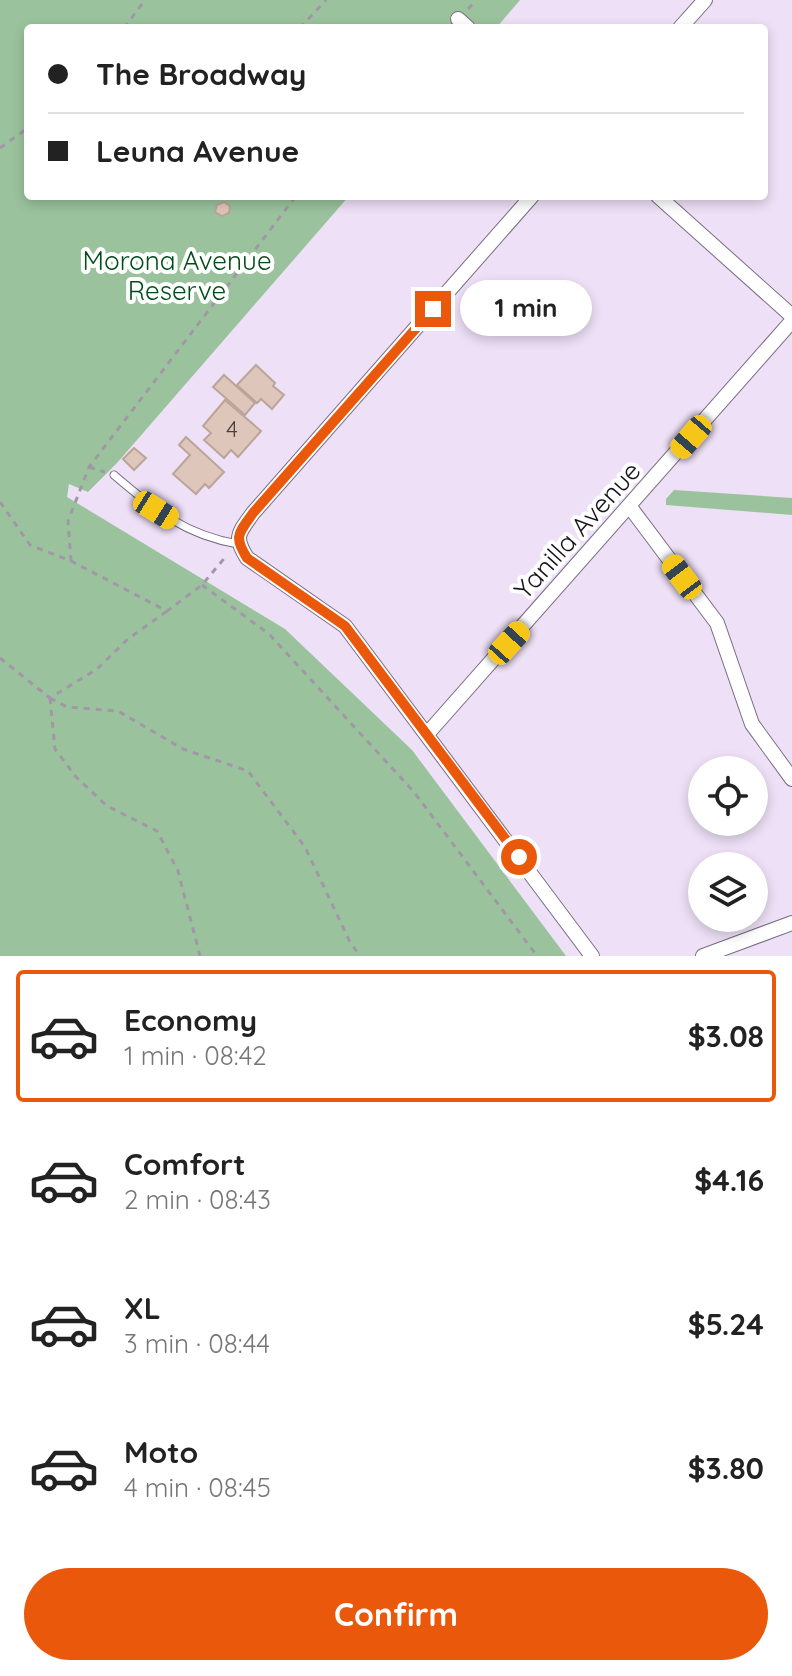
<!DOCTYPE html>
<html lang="en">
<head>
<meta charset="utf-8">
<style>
	:root { --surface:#fff; --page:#f6f6f6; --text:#222; --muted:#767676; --line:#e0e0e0; --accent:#ea580c }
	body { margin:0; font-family:Quicksand,sans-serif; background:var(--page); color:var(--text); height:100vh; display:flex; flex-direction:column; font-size:30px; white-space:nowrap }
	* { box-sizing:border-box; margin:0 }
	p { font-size:26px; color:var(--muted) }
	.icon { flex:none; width:44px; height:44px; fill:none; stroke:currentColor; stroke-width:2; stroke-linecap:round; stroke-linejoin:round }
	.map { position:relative; height:956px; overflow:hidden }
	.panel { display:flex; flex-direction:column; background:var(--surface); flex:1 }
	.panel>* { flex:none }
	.top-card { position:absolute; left:24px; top:24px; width:744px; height:176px; border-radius:8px; box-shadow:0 4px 12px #0003; display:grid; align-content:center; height:176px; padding:0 24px; background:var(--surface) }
	.tools { position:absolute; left:688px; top:756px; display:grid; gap:16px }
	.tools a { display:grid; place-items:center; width:80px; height:80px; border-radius:50%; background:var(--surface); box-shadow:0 4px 12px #0003; font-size:40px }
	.end { position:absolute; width:36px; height:36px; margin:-18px; border:10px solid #ea580c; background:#fff; box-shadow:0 0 0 4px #fff }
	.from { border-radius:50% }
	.bubble { position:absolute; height:56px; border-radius:28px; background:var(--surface); box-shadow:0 4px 12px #0003; font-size:26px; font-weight:700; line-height:56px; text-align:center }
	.car { position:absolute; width:24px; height:48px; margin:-24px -12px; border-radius:10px; box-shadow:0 0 6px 2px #0007; background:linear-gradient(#f5c518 24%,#345 0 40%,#f5c518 0 76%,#345 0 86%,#f5c518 0) }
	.top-card b { display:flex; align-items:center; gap:28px; height:76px; font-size:30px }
	.top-card b+b { border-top:2px solid var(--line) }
	.top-card i { width:20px; height:20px; background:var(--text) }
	ul { padding:14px 0 0; list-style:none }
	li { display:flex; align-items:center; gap:24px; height:132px; margin:0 16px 12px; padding:0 8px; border:4px solid transparent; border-radius:8px }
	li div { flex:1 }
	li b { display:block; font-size:30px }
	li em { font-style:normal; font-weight:700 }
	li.selected { border-color:var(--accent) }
	li>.icon { width:72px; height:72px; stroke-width:1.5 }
	.cta { display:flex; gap:16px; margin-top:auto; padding:16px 24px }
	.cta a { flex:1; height:92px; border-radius:48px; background:var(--accent); color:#fff; font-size:32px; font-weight:700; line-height:92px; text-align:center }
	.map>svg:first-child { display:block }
	.green { fill:#9ac39d }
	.building { fill:#dec6ba; stroke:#bba499; stroke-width:2 }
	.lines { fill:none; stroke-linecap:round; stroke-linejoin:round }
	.service-casing { stroke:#796e80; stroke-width:9 }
	.minor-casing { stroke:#796e80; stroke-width:16 }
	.path { stroke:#a197a7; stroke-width:3; stroke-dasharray:6 6; stroke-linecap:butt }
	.service { stroke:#fff; stroke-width:7 }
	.minor { stroke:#fff; stroke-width:14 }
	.route { stroke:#ea580c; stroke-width:10 }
	.labels { text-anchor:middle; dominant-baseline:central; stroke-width:8; stroke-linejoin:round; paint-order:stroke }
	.number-label { font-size:22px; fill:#4a4043 }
	.park-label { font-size:26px; fill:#014d18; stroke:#fff }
	.street-label { font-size:26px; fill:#18141b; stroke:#fff }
</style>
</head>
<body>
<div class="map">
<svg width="792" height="956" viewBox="0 0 792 956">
	<rect width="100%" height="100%" fill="#eee0f6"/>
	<g class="green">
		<polygon points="0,0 520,0 496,28 28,28 28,196 349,196 117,463 88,492 69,484 67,497 285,629 412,750 566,956 0,956"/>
		<polygon points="674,490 792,498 792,515 666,505 666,499"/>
	</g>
	<g class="building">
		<polygon points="224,202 230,206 229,213 222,216 215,212 217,205"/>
		<polygon points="256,365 275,383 273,386 284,395 272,409 261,399 257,403 237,385"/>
		<polygon points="224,375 255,403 245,415 213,387"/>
		<polygon points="225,400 261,431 238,457 231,450 224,458 204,440 211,433 203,426"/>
		<polygon points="186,437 224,472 209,488 205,484 196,494 173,474 190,455 179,445"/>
		<polygon points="134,448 146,458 134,470 123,459"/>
	</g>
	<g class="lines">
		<defs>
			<path id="service" d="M 114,475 C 154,509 184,535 238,544"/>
			<g id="minor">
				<polyline points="458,19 468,28"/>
				<polyline points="680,28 705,0"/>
				<path d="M 532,196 L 253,513 C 239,533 233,536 247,558 L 345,626 L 592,956"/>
				<polyline points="658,196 792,316"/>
				<polyline points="630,507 717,623 752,724 792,779"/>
				<polyline points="428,733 792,321"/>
				<polyline points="703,956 792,923"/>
			</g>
		</defs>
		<use href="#service" class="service-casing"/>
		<use href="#minor" class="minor-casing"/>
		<g class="path">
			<polyline points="468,9 476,0"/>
			<polyline points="124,28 145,0"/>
			<polyline points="300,28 326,0"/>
			<polyline points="0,148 28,128"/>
			<polyline points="89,467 105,472"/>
			<polyline points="0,502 30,545 71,561 167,611 202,585 227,555"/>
			<polyline points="71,561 68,521 89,467 296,196"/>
			<polyline points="202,585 269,634 414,792 537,956"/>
			<polyline points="0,658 50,698 97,669 128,639 167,611"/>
			<polyline points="50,698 67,707 118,711 183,749 248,771 305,847 350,942 360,956"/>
			<polyline points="50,698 55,749 76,777 107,806 157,831 178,871 200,956"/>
		</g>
		<use href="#service" class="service"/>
		<use href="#minor" class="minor"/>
	</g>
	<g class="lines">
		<path class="route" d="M 433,309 L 253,513 C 239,533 233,536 247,558 L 345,626 L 519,857"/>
	</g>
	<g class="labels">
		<g class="number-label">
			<text x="232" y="429">4</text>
		</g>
		<g class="park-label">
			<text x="177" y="260">Morona Avenue<tspan x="177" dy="30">Reserve</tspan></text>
		</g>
		<g class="street-label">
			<text transform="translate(577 530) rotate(-48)">Yanilla Avenue</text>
		</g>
	</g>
</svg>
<div class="tools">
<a><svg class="icon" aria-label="locate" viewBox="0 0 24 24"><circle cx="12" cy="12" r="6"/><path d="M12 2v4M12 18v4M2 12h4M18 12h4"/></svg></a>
<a><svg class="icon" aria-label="layers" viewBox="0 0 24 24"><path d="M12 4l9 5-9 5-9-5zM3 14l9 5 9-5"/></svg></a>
</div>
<i class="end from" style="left:519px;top:857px"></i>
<i class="end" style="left:433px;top:309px"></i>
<div class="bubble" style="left:460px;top:280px;width:132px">1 min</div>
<i class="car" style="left:691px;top:437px;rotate:221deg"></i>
<i class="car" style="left:156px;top:510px;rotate:122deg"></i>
<i class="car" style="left:682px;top:577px;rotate:323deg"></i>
<i class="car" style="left:509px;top:643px;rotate:42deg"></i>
<div class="top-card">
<b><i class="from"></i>The Broadway</b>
<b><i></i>Leuna Avenue</b>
</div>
</div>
<section class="panel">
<ul>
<li class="selected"><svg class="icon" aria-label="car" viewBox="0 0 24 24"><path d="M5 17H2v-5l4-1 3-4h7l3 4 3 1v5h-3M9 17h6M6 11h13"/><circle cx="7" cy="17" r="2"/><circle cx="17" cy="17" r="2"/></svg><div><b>Economy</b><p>1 min · 08:42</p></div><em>$3.08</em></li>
<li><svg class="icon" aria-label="car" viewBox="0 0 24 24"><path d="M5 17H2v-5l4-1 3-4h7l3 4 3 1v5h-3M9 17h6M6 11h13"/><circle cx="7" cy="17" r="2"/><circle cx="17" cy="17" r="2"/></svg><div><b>Comfort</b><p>2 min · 08:43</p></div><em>$4.16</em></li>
<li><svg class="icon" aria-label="car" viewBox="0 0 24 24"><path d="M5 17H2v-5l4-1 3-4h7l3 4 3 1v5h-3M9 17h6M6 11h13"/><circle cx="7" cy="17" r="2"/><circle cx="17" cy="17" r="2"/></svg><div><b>XL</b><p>3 min · 08:44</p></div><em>$5.24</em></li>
<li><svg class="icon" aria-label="car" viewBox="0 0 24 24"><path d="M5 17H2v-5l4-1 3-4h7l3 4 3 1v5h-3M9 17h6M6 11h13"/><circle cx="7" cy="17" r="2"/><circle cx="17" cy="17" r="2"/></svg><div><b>Moto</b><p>4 min · 08:45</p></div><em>$3.80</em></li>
</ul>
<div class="cta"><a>Confirm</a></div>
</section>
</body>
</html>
